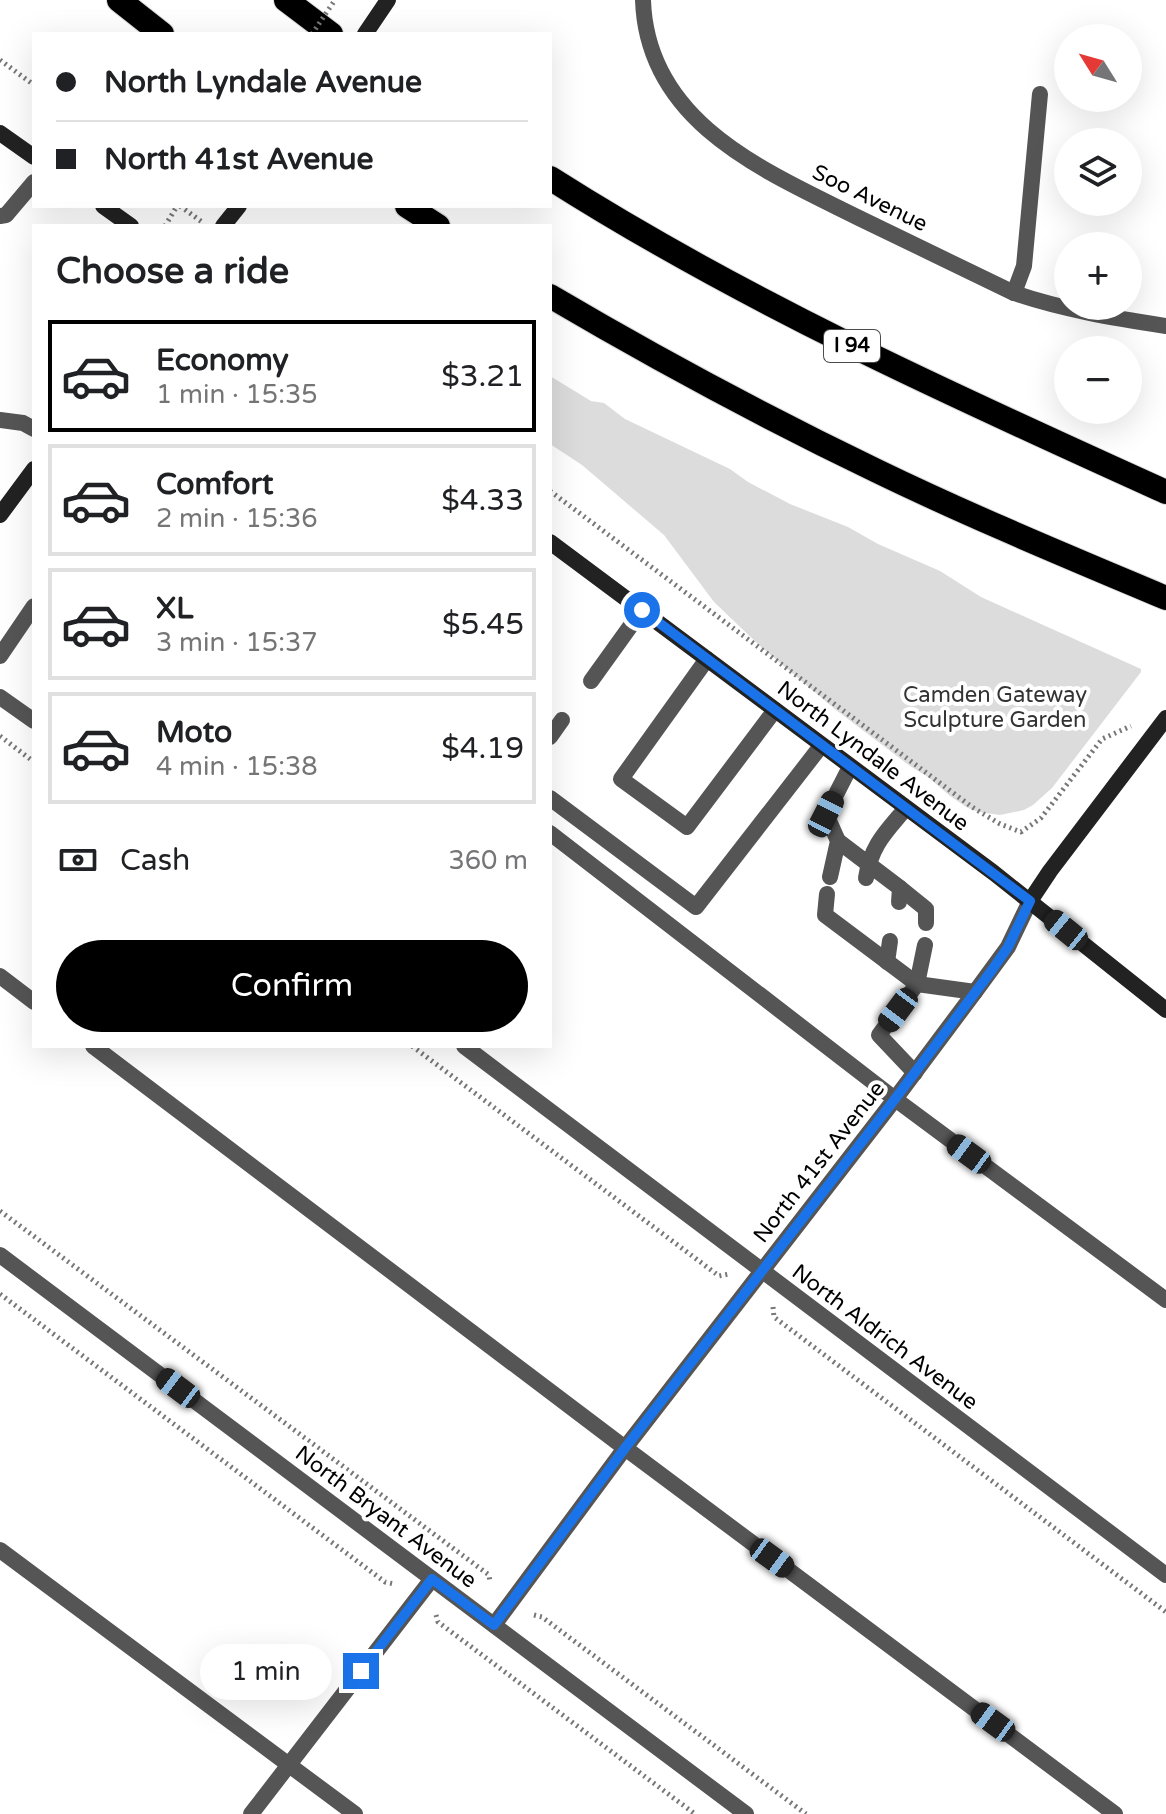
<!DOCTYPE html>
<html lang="en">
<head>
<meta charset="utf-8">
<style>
	:root { --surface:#fff; --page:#f6f6f6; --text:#202124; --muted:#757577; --line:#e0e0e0; --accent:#000 }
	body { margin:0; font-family:"Varela Round",sans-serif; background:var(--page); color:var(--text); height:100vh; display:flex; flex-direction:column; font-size:30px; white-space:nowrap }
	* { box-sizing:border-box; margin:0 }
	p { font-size:26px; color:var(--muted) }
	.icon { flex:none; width:44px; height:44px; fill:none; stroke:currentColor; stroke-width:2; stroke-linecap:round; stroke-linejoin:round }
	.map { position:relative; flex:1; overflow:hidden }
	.details { position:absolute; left:32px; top:224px; width:520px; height:824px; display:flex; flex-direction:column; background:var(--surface); border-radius:0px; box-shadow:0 8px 32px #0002 }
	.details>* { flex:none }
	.guide { position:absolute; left:32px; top:32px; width:520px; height:176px; border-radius:0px; box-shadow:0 8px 32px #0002; display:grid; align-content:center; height:176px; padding:0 24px; background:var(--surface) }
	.needle { width:52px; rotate:307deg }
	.fabs { position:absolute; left:1054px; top:24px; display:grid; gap:16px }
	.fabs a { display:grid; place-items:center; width:88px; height:88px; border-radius:50%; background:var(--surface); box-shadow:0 8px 32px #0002; font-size:40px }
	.end { position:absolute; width:36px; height:36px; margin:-18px; border:10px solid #1a73e8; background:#fff; box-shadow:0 0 0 4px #fff }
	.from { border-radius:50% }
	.bubble { position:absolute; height:56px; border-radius:28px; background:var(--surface); box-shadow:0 8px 32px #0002; font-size:26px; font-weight:600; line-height:56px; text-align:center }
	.car { position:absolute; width:24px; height:48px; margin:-24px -12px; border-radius:10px; box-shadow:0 0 6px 2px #0007; background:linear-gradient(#222 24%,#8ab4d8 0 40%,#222 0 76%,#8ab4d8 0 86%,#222 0) }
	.guide b { display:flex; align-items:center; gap:28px; height:76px; font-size:30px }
	.guide b+b { border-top:2px solid var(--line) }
	.guide i { width:20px; height:20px; background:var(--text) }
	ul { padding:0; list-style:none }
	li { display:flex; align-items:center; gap:24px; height:112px; margin:0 16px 12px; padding:0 8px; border:4px solid var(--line); border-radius:0px }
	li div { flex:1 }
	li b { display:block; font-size:30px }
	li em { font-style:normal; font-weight:600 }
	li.selected { border-color:var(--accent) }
	li>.icon { width:72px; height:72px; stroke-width:1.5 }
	h2 { padding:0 24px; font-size:36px; line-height:96px }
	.pay { display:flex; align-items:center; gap:20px; height:88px; padding:0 24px; font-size:30px }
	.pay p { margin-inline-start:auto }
	.primary-button { display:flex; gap:16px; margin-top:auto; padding:16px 24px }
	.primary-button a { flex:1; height:92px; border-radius:48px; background:var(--accent); color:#fff; font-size:32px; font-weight:600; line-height:92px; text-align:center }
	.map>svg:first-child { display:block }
	.green { fill:#dcdcdc }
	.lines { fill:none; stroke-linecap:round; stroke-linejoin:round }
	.highway-casing { stroke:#dbdbdb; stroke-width:26 }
	.path { stroke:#777; stroke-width:5; stroke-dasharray:2 4; stroke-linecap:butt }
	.lane { stroke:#555; stroke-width:16 }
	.street { stroke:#555; stroke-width:16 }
	.secondary { stroke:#222; stroke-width:16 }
	.highway { stroke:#000; stroke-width:24 }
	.path-bridge { stroke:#777; stroke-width:5; stroke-dasharray:2 4; stroke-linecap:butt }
	.route { stroke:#1a73e8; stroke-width:10 }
	.labels { text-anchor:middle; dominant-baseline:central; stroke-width:8; stroke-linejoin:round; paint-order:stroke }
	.shield { fill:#fff; stroke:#4c4c4c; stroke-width:2 }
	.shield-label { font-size:20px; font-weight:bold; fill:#000 }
	.street-label { font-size:22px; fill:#000; stroke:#fff }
	.park-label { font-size:22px; fill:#333; stroke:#fff }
</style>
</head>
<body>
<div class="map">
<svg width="1166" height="1814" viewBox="0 0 1166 1814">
	<rect width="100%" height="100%" fill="#fff"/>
	<polygon class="green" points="550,376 591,401 604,403 625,419 730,469 748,482 790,504 848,527 878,544 940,571 981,597 1141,669 1141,672 1052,788 1033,805 1024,810 1000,815 979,812 968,808 950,796 928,777 910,766 836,710 759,645 714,602 664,535 582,465 550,444"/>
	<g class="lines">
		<defs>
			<g id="highway">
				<polyline points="119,0 162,34"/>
				<polyline points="286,0 331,34"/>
				<path d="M 550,178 C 745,302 956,397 1166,492"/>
				<polyline points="407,206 438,226"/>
				<path d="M 550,296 C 657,359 765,417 877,471 C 972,517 1069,557 1166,598"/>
			</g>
		</defs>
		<use href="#highway" class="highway-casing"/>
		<g class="path">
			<polyline points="0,60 34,85"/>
			<polyline points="180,206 202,222"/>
			<polyline points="165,226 177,206"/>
			<polyline points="550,491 972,807 1000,824 1021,832 1041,818 1102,739 1131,726"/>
			<polyline points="0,736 34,762"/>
			<polyline points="412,1046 719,1276 729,1274"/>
			<polyline points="0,1211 489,1575 490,1582"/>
			<polyline points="0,1294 385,1582 394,1584"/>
			<polyline points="773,1307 774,1317 1166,1612"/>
			<polyline points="436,1615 438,1622 695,1814"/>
			<polyline points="534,1615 542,1617 806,1814"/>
		</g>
		<g class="lane">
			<polyline points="0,216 6,215 34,182"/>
			<polyline points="1014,293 1024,266 1040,94"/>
			<polyline points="0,420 23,423 34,429"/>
			<polyline points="0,656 34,606"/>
			<polyline points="707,659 621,779 687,827 775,710"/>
			<polyline points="591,681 642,610"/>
			<polyline points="550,737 562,720"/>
			<polyline points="550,798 696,907 821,746"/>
			<polyline points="550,833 895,1099 1166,1300"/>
			<polyline points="838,841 900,888 899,902"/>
			<polyline points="830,877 838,841 826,814 850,767"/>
			<path d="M 866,878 C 871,845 886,832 906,808"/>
			<polyline points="900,888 926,909 926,923"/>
			<polyline points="827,894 825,915 917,984 975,992"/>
			<polyline points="887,962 890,941"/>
			<polyline points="0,976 34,1002"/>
			<polyline points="93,1046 625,1448 1115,1814"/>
			<polyline points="915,1073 879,1035 917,984 925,945"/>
			<polyline points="0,1550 355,1814"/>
		</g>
		<g class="street">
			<path d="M 643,0 C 647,123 765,171 859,218 C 911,243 962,268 1014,293 C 1064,310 1114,318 1166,326"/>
			<polyline points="0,697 34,721"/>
			<polyline points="464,1046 1166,1575"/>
			<polyline points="0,1255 746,1814"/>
			<polyline points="494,1625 625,1448 895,1099 975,992 1008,947 1030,901"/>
			<polyline points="251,1814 432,1579"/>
		</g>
		<g class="secondary">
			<polyline points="365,34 388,0"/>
			<polyline points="0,133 34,157"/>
			<polyline points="103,206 131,226"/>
			<polyline points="223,226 239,206"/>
			<polyline points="0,515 34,469"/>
			<polyline points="550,542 994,873 1166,1010"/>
			<polyline points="1030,901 1050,871 1166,718"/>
		</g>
		<use href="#highway" class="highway"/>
		<polyline class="path-bridge" points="312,34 335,0"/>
	</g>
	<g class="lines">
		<polyline class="route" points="361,1671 432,1579 494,1625 625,1448 895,1099 992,970 1008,947 1030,901 642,610"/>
	</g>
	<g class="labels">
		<rect class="shield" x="824" y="330" width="56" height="32" rx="6"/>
		<g class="shield-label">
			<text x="852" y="346">I 94</text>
		</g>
		<g class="street-label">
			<text transform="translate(870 198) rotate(26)">Soo Avenue</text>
			<text transform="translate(873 756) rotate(37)">North Lyndale Avenue</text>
			<text transform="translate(819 1162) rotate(-52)">North 41st Avenue</text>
			<text transform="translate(885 1337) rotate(37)">North Aldrich Avenue</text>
			<text transform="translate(386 1517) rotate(37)">North Bryant Avenue</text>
		</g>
		<g class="park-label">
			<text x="995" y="695">Camden Gateway<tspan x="995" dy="25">Sculpture Garden</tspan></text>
		</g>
	</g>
</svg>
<div class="fabs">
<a><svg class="needle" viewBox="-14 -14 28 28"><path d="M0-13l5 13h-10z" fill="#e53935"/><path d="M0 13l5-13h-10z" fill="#757577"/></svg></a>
<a><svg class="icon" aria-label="layers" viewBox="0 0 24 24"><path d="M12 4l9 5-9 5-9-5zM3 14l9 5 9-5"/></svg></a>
<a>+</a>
<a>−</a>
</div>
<i class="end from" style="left:642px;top:610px"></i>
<i class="end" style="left:361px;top:1671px"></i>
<div class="bubble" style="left:200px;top:1644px;width:132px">1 min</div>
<i class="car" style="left:826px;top:814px;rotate:27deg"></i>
<i class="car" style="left:1066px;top:930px;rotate:309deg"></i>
<i class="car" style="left:898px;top:1010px;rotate:217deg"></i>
<i class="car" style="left:969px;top:1154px;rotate:306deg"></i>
<i class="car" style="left:178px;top:1388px;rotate:307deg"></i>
<i class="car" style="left:772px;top:1558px;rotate:126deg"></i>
<i class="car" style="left:993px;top:1722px;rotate:306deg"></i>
<div class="guide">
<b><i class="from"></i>North Lyndale Avenue</b>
<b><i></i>North 41st Avenue</b>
</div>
<section class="details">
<h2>Choose a ride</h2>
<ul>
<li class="selected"><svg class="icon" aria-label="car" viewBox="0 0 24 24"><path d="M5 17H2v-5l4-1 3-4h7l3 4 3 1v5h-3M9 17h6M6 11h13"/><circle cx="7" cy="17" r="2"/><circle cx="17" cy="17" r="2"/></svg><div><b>Economy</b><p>1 min · 15:35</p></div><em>$3.21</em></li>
<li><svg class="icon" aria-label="car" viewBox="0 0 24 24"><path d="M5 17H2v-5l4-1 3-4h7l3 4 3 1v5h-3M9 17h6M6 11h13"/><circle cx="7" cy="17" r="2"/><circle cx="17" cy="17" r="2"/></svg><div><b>Comfort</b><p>2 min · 15:36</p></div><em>$4.33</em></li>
<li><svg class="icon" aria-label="car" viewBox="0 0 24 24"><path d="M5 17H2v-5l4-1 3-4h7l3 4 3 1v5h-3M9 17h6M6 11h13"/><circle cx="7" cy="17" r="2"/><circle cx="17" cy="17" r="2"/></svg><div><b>XL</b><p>3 min · 15:37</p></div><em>$5.45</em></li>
<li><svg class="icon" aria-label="car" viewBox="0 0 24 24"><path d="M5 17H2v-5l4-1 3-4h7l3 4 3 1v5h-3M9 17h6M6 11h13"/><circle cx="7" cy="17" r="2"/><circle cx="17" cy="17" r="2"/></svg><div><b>Moto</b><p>4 min · 15:38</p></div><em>$4.19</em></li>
</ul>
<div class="pay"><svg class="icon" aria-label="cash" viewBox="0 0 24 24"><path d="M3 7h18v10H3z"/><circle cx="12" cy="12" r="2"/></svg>Cash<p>360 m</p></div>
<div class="primary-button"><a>Confirm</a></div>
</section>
</div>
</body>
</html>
